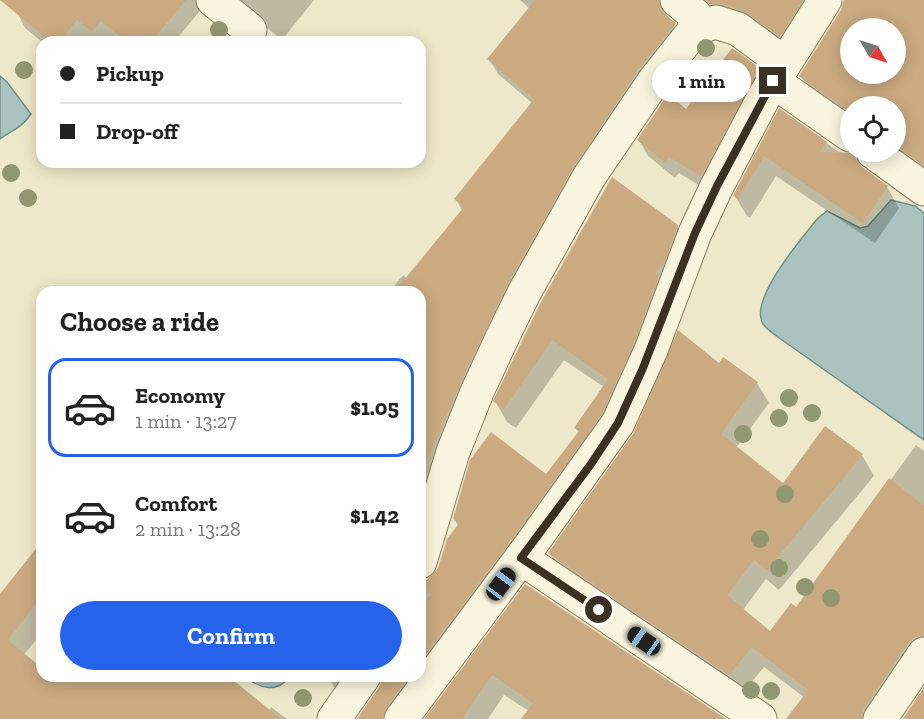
<!DOCTYPE html>
<html lang="en">
<head>
<meta charset="utf-8">
<style>
	:root { --surface:#fff; --page:#f6f6f6; --text:#222; --muted:#767676; --line:#e0e0e0; --accent:#2563eb }
	body { margin:0; font-family:"Zilla Slab",serif; background:var(--page); color:var(--text); height:100vh; display:flex; flex-direction:column; font-size:22px; white-space:nowrap }
	* { box-sizing:border-box; margin:0 }
	p { font-size:20px; color:var(--muted) }
	.icon { flex:none; width:33px; height:33px; fill:none; stroke:currentColor; stroke-width:2; stroke-linecap:round; stroke-linejoin:round }
	.map { position:relative; flex:1; overflow:hidden }
	.sheet { position:absolute; left:36px; top:286px; width:390px; height:396px; display:flex; flex-direction:column; background:var(--surface); border-radius:18px; box-shadow:0 3px 15px #0003 }
	.sheet>* { flex:none }
	.banner { position:absolute; left:36px; top:36px; width:390px; height:132px; border-radius:18px; box-shadow:0 3px 15px #0003; display:grid; align-content:center; height:132px; padding:0 24px; background:var(--surface) }
	.needle { width:39px; rotate:129deg }
	.controls { position:absolute; left:840px; top:18px; display:grid; gap:12px }
	.controls a { display:grid; place-items:center; width:66px; height:66px; border-radius:50%; background:var(--surface); box-shadow:0 3px 15px #0003; font-size:30px }
	.end { position:absolute; width:27px; height:27px; margin:-14px; border:8px solid #3b3121; background:#fff; box-shadow:0 0 0 3px #fff }
	.from { border-radius:50% }
	.bubble { position:absolute; height:42px; border-radius:21px; background:var(--surface); box-shadow:0 3px 15px #0003; font-size:20px; font-weight:700; line-height:42px; text-align:center }
	.car { position:absolute; width:18px; height:36px; margin:-18px -9px; border-radius:8px; box-shadow:0 0 4px 2px #0007; background:linear-gradient(#222 24%,#8ab4d8 0 40%,#222 0 76%,#8ab4d8 0 86%,#222 0) }
	.banner b { display:flex; align-items:center; gap:21px; height:57px; font-size:22px }
	.banner b+b { border-top:2px solid var(--line) }
	.banner i { width:15px; height:15px; background:var(--text) }
	ul { padding:0; list-style:none }
	li { display:flex; align-items:center; gap:18px; height:99px; margin:0 12px 9px; padding:0 12px; border:3px solid transparent; border-radius:18px }
	li div { flex:1 }
	li b { display:block; font-size:22px }
	li em { font-style:normal; font-weight:700 }
	li.current { border-color:var(--accent) }
	li>.icon { width:54px; height:54px; stroke-width:1.5 }
	h2 { padding:0 24px; font-size:27px; line-height:72px }
	.cta { display:flex; gap:12px; margin-top:auto; padding:12px 24px }
	.cta a { flex:1; height:69px; border-radius:36px; background:var(--accent); color:#fff; font-size:24px; font-weight:700; line-height:69px; text-align:center }
	.map>svg:first-child { display:block }
	.water { fill:#aac3bf; stroke:#71918d; stroke-width:1.5 }
	.shadow { fill:#0003; fill-rule:evenodd }
	.building { fill:#cbaa81; fill-rule:evenodd }
	.lines { fill:none; stroke-linecap:round; stroke-linejoin:round }
	.minor-casing { stroke:#8a7c5e; stroke-width:35 }
	.minor { stroke:#f8f4dd; stroke-width:33 }
	.tree { fill:#919871 }
	.route { stroke:#3b3121; stroke-width:8 }
</style>
</head>
<body>
<div class="map">
<svg width="924" height="719" viewBox="0 0 924 719">
	<rect width="100%" height="100%" fill="#eee8ca"/>
	<g class="water">
		<path d="M 0,76 L 7,82 L 31,114 C 21,129 13,129 0,139 Z"/>
		<path d="M 891,200 L 915,206 L 924,213 L 924,440 L 775,335 C 771,332 764,327 762,322 C 751,297 802,238 818,218 L 827,211 L 860,228 L 868,226 Z"/>
		<path d="M 246,677 L 289,677 C 278,693 260,689 246,677 Z"/>
	</g>
	<g class="shadow">
		<polygon points="11,0 209,0 174,42 94,42 87,36 82,42 42,42 25,28"/>
		<polygon points="232,0 314,0 282,40"/>
		<polygon points="520,0 676,0 667,12 667,18 675,24 683,40 426,497 420,494 420,292 389,292 403,275 407,279 462,210 456,199 532,103 498,74 489,59 530,9"/>
		<polygon points="698,0 823,0 789,51 720,19"/>
		<path d="M 845,0 L 924,0 L 924,173 L 896,152 L 896,106 L 850,106 L 850,120 L 810,92 L 801,76 L 842,10 ZM 850,28 L 896,28 L 896,74 L 850,74 Z"/>
		<polygon points="759,69 768,86 710,192 679,173 675,178 648,156 639,140"/>
		<polygon points="780,110 839,152 848,155 854,154 863,169 887,187 899,208 875,243 776,176 750,218 747,216 735,196"/>
		<polygon points="677,226 689,246 645,364 404,719 359,719 381,687 383,679 379,678 335,689 328,676 420,676 420,582 425,582 439,569 458,526 454,518 547,476 579,433 576,428 604,387 564,360 516,428 507,422 495,401 542,302"/>
		<polygon points="719,365 757,383 769,403 736,448 783,485 862,455 874,476 779,590 766,579 743,610 770,633 797,609 916,445 924,451 924,661 883,719 788,719 805,698 764,667 741,695 561,574 550,554"/>
		<polygon points="42,544 42,632 24,655 42,670 42,676 269,711 271,707 287,719 0,719 0,597"/>
		<polygon points="526,586 724,719 523,719 529,711 504,695 488,719 426,719"/>
	</g>
	<g class="building">
		<polygon points="0,0 186,0 151,42 127,42 101,21 92,32 77,20 59,42 51,42"/>
		<polygon points="535,0 659,0 660,7 665,14 676,23 638,70 573,168 507,285 460,384 420,477 420,292 394,292 464,207 454,199 534,99 487,59"/>
		<polygon points="706,0 803,0 780,37 744,11 722,4 710,4"/>
		<path d="M 844,0 L 924,0 L 924,166 L 896,145 L 896,106 L 850,106 L 849,112 L 799,76 L 841,10 ZM 850,28 L 896,28 L 896,74 L 850,74 Z"/>
		<polygon points="732,48 760,68 701,176 669,157 665,163 637,140 668,94 686,109"/>
		<polygon points="779,108 827,142 820,152 855,153 856,160 862,167 888,186 863,223 764,156 738,199 733,196"/>
		<polygon points="612,177 678,225 665,261 655,274 659,276 634,343 602,414 515,535 420,662 420,608 431,594 421,586 438,568 447,539 459,523 453,519 470,460 491,432 546,474 579,431 574,428 608,379 552,340 504,409 493,401 541,302"/>
		<polygon points="678,330 719,363 723,357 758,382 721,434 783,483 825,426 863,454 767,570 754,560 727,595 770,631 791,603 796,607 889,478 924,506 924,635 915,637 908,643 864,708 861,719 786,719 808,690 752,647 729,675 548,553 633,434"/>
		<polygon points="42,541 42,596 8,640 42,668 42,676 228,676 281,719 0,719 0,594"/>
		<polygon points="525,584 726,719 521,719 533,703 492,675 462,719 424,719"/>
		<polygon points="383,676 409,676 386,708 383,719 357,719 379,687"/>
		<polygon points="924,687 924,719 903,719"/>
	</g>
	<g class="lines">
		<defs>
			<g id="minor">
				<polyline points="213,0 250,30"/>
				<polyline points="677,0 695,15 696,28"/>
				<polyline points="773,81 850,135"/>
				<polyline points="873,152 924,189"/>
				<polyline points="521,558 760,719"/>
				<polyline points="420,562 453,452 477,392 502,338 524,293 589,177 654,81 696,28 716,22 738,29 784,63"/>
				<polyline points="334,719 364,676"/>
				<polyline points="401,719 530,546 618,423 651,350 695,233 717,186 765,95 825,0"/>
				<polyline points="880,719 924,654"/>
			</g>
		</defs>
		<use href="#minor" class="minor-casing"/>
		<use href="#minor" class="minor"/>
	</g>
	<g class="tree">
		<circle cx="219" cy="30" r="9"/>
		<circle cx="706" cy="48" r="9"/>
		<circle cx="24" cy="70" r="9"/>
		<circle cx="676" cy="82" r="9"/>
		<circle cx="11" cy="173" r="9"/>
		<circle cx="28" cy="198" r="9"/>
		<circle cx="789" cy="398" r="9"/>
		<circle cx="812" cy="413" r="9"/>
		<circle cx="779" cy="418" r="9"/>
		<circle cx="743" cy="434" r="9"/>
		<circle cx="785" cy="494" r="9"/>
		<circle cx="760" cy="539" r="9"/>
		<circle cx="779" cy="568" r="9"/>
		<circle cx="805" cy="587" r="9"/>
		<circle cx="831" cy="598" r="9"/>
		<circle cx="751" cy="690" r="9"/>
		<circle cx="771" cy="691" r="9"/>
		<circle cx="303" cy="698" r="9"/>
	</g>
	<g class="lines">
		<polyline class="route" points="599,610 521,558 591,464 618,423 643,368 695,233 717,186 773,81"/>
	</g>
</svg>
<div class="controls">
<a><svg class="needle" viewBox="-14 -14 28 28"><path d="M0-13l5 13h-10z" fill="#e53935"/><path d="M0 13l5-13h-10z" fill="#767676"/></svg></a>
<a><svg class="icon" aria-label="locate" viewBox="0 0 24 24"><circle cx="12" cy="12" r="6"/><path d="M12 2v4M12 18v4M2 12h4M18 12h4"/></svg></a>
</div>
<i class="end from" style="left:599px;top:610px"></i>
<i class="end" style="left:773px;top:81px"></i>
<div class="bubble" style="left:652px;top:60px;width:99px">1 min</div>
<i class="car" style="left:501px;top:584px;rotate:37deg"></i>
<i class="car" style="left:644px;top:641px;rotate:305deg"></i>
<div class="banner">
<b><i class="from"></i>Pickup</b>
<b><i></i>Drop-off</b>
</div>
<section class="sheet">
<h2>Choose a ride</h2>
<ul>
<li class="current"><svg class="icon" aria-label="car" viewBox="0 0 24 24"><path d="M5 17H2v-5l4-1 3-4h7l3 4 3 1v5h-3M9 17h6M6 11h13"/><circle cx="7" cy="17" r="2"/><circle cx="17" cy="17" r="2"/></svg><div><b>Economy</b><p>1 min · 13:27</p></div><em>$1.05</em></li>
<li><svg class="icon" aria-label="car" viewBox="0 0 24 24"><path d="M5 17H2v-5l4-1 3-4h7l3 4 3 1v5h-3M9 17h6M6 11h13"/><circle cx="7" cy="17" r="2"/><circle cx="17" cy="17" r="2"/></svg><div><b>Comfort</b><p>2 min · 13:28</p></div><em>$1.42</em></li>
</ul>
<div class="cta"><a>Confirm</a></div>
</section>
</div>
</body>
</html>
